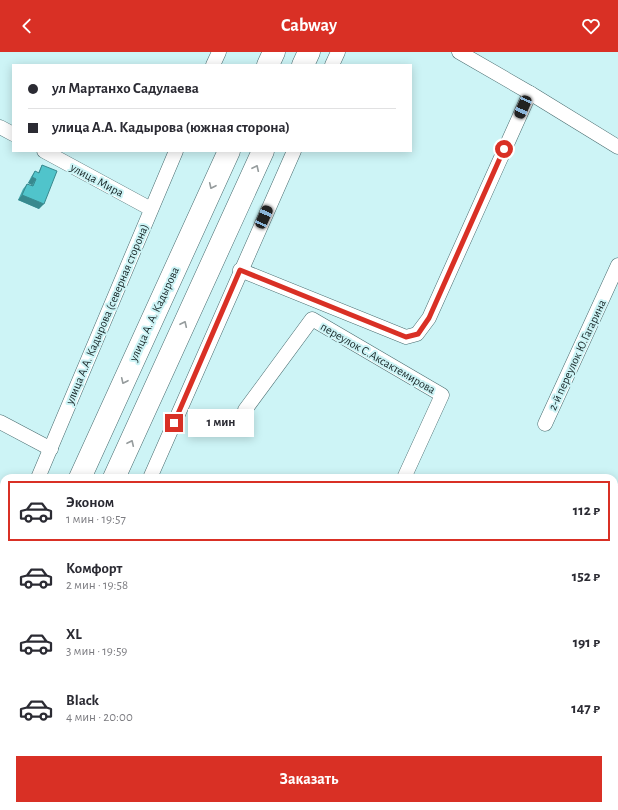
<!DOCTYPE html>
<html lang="ru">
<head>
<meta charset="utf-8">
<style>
	:root { --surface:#fff; --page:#f2f2f3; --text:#2b2b33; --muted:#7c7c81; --line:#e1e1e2; --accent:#d93025 }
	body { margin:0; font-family:"Alegreya Sans",sans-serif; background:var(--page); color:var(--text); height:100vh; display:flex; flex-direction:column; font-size:15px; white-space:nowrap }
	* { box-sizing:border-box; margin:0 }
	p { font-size:13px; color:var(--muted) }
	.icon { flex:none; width:22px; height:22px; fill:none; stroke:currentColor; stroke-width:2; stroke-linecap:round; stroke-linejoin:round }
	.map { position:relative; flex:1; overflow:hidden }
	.details { position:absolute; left:0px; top:422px; width:618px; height:336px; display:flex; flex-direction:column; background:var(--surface); border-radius:12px 12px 0 0; box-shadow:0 2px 10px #0003 }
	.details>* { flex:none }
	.guide { position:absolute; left:12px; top:12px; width:400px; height:88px; border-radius:0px; box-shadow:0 2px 10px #0003; display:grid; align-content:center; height:88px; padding:0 16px; background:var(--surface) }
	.end { position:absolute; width:18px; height:18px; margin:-9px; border:5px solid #d93025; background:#fff; box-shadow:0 0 0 2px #fff }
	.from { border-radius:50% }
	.bubble { position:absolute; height:28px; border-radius:0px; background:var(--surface); box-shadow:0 2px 10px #0003; font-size:13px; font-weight:700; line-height:28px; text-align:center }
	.car { position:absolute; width:12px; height:24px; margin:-12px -6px; border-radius:5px; box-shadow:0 0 3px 1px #0007; background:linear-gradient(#222 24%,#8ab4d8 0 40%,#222 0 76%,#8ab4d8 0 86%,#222 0) }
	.guide b { display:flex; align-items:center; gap:14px; height:38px; font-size:15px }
	.guide b+b { border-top:1px solid var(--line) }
	.guide i { width:10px; height:10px; background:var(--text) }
	ul { padding:7px 0 0; list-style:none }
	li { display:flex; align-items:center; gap:12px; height:60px; margin:0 8px 6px; padding:0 8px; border:2px solid transparent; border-radius:0px }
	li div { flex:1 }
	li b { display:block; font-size:15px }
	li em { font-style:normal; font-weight:700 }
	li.on { border-color:var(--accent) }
	li>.icon { width:36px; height:36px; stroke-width:1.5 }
	.cta { display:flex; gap:8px; margin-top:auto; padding:8px 16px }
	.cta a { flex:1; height:46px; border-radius:0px; background:var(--accent); color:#fff; font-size:16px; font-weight:700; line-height:46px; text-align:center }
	header { display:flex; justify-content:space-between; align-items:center; height:52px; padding:0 16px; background:var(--accent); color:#fff; font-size:18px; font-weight:700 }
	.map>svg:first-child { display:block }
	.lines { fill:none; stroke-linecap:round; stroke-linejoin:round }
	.street-casing { stroke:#486b6e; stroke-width:15 }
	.secondary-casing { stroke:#486b6e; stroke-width:21 }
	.primary-casing { stroke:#486b6e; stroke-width:23 }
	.path { stroke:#8faeb0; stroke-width:2.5; stroke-dasharray:1 3; stroke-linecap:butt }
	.street { stroke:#fff; stroke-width:14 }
	.secondary { stroke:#fff; stroke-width:20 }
	.primary { stroke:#fff; stroke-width:22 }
	.wall { fill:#45a9af }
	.shaded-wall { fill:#38898e }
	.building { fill:#50c4cb; stroke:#38898e }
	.oneway { stroke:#969c9d }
	.route { stroke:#d93025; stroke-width:5 }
	.labels { text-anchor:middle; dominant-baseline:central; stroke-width:4; stroke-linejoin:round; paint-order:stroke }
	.street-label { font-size:12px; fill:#152425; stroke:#cdf4f6 }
</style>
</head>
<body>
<header><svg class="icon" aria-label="back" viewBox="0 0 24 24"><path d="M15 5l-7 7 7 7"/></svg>Cabway<svg class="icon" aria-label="heart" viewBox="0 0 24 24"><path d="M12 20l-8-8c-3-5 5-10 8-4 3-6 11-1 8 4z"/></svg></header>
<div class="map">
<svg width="618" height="758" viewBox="0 0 618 758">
	<rect width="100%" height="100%" fill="#cdf4f6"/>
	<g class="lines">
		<defs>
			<g id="street">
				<polyline points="459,0 530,41 618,95"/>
				<polyline points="213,13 219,0"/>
				<polyline points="332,13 338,0"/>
				<polyline points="0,75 13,82"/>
				<polyline points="44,99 151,157"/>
				<polyline points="240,218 406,285 417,282 429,266 530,41"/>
				<polyline points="245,358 312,267 442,343 404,426"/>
				<polyline points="0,370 51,397"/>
				<polyline points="545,372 618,213"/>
				<polyline points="38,426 176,99"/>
				<polyline points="150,426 294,99"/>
				<polyline points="614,441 618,441"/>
				<polyline points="0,516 4,506"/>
				<polyline points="11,758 12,754"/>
				<polyline points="435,758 437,754"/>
			</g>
			<g id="secondary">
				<polyline points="0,643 4,644"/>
				<polyline points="271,754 280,758"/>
			</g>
			<g id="primary">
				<polyline points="268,13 274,0"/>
				<polyline points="303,13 309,0"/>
				<polyline points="80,426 229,99"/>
				<polyline points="114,426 263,99"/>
				<polyline points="0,600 4,592"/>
				<polyline points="0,682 4,672"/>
			</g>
		</defs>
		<use href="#street" class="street-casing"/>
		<use href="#secondary" class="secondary-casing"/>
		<use href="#primary" class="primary-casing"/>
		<polyline class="path" points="184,754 194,758"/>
		<use href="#street" class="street"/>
		<use href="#secondary" class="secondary"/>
		<use href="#primary" class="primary"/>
	</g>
	<polygon class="wall" points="42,113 39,157 18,148 23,137 27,132 32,134 32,133 28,131 31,125 35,119 38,121"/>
	<g class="shaded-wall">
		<polygon points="32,125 36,127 32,133 28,131"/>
		<polygon points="22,143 44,152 39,157 18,148"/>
	</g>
	<polygon class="building" points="42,113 57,119 44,152 22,143 27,132 33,134 36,127 32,125 35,119 39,121"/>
	<defs><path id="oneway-chevron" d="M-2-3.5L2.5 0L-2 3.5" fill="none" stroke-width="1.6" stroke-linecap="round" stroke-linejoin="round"/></defs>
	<g class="oneway">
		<use href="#oneway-chevron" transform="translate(256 116) rotate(-65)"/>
		<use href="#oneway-chevron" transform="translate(212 134) rotate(115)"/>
		<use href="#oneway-chevron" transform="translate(184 272) rotate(-65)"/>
		<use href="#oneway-chevron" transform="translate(124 329) rotate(115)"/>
		<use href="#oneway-chevron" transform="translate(131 391) rotate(-65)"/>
	</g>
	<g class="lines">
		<polyline class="route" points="174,371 240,218 406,285 418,282 429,266 504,97"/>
	</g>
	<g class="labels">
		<g class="street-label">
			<text transform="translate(97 128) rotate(28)">улица Мира</text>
			<text transform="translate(107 262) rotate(-67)">улица А.А. Кадырова (северная сторона)</text>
			<text transform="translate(154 262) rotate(-65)">улица А. А. Кадырова</text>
			<text transform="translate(577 303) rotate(-65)">2-й переулок Ю.Гагарина</text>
			<text transform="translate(378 306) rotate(30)">переулок С.Аксактемирова</text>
		</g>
	</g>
</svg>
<i class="end from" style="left:504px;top:97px"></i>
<i class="end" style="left:174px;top:371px"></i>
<div class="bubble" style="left:188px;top:357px;width:66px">1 мин</div>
<i class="car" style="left:523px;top:55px;rotate:204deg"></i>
<i class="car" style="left:264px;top:165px;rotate:24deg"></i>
<div class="guide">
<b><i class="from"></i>ул Мартанхо Садулаева</b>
<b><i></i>улица А.А. Кадырова (южная сторона)</b>
</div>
<section class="details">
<ul>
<li class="on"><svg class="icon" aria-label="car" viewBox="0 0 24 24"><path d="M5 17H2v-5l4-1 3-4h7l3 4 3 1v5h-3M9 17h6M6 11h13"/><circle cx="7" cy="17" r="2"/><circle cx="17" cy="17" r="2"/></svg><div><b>Эконом</b><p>1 мин · 19:57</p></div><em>112 ₽</em></li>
<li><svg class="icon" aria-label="car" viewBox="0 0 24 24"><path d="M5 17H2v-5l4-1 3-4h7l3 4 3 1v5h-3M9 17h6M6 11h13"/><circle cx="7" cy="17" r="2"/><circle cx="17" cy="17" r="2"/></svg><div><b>Комфорт</b><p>2 мин · 19:58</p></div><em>152 ₽</em></li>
<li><svg class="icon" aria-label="car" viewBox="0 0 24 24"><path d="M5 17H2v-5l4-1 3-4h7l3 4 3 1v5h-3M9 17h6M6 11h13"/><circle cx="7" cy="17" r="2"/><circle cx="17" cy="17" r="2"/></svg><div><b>XL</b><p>3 мин · 19:59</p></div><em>191 ₽</em></li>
<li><svg class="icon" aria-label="car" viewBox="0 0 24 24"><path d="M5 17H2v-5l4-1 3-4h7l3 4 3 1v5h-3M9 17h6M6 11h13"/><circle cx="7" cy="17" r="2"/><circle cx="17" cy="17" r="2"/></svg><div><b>Black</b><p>4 мин · 20:00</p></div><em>147 ₽</em></li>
</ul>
<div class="cta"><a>Заказать</a></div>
</section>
</div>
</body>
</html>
